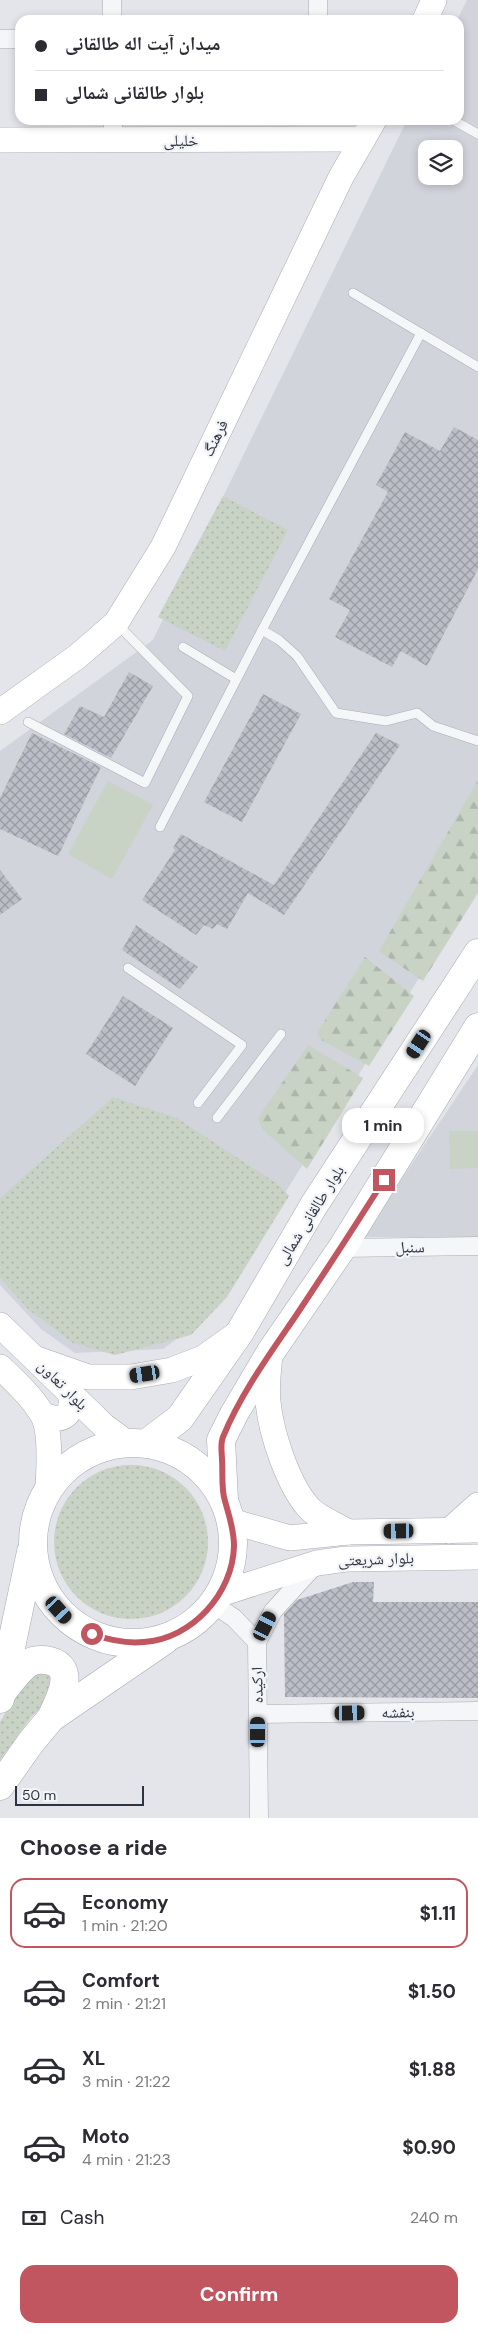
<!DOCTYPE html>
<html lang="en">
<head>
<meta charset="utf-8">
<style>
	:root { --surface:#fff; --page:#f2f2f3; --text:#2b2b33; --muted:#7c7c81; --line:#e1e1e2; --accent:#c15660 }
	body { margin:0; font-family:"DM Sans","Noto Naskh Arabic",sans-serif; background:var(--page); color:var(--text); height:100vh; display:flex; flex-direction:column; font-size:19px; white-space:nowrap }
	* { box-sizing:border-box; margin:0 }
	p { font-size:16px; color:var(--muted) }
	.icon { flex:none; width:28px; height:28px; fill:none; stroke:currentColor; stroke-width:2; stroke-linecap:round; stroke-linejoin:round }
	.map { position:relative; height:1818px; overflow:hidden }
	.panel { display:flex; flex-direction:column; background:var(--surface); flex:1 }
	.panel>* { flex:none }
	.guide { position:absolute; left:15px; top:15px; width:449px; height:110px; border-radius:15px; box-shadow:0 2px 8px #0003; display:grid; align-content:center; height:110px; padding:0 20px; background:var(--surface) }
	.fabs { position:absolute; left:418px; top:140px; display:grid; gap:10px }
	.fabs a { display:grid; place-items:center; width:45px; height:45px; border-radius:10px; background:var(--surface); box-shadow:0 2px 8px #0003; font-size:25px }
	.scale { position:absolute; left:15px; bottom:12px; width:129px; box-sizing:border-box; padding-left:5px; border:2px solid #2d3340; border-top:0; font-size:14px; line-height:18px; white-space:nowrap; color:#2d3340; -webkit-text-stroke:4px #f2f4f7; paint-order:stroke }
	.end { position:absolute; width:22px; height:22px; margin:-11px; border:6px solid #c15660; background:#fff; box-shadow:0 0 0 2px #fff }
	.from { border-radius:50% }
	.bubble { position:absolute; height:35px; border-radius:15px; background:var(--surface); box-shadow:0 2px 8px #0003; font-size:16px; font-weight:700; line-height:35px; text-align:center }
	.car { position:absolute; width:15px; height:30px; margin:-15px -8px; border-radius:6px; box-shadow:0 0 4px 1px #0007; background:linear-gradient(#222 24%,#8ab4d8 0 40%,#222 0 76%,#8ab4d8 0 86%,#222 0) }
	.guide b { display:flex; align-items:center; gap:18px; height:48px; font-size:19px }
	.guide b+b { border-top:1px solid var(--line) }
	.guide i { width:12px; height:12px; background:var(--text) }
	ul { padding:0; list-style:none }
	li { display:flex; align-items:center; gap:15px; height:70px; margin:0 10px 8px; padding:0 10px; border:2px solid transparent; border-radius:15px }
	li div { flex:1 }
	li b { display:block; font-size:19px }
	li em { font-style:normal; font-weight:700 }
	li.on { border-color:var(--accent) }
	li>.icon { width:45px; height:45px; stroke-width:1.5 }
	h2 { padding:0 20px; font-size:22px; line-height:60px }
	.pay { display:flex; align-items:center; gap:12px; height:55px; padding:0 20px; font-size:19px }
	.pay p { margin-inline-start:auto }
	.action { display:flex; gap:10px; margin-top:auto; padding:10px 20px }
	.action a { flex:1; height:58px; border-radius:15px; background:var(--accent); color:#fff; font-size:20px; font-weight:700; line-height:58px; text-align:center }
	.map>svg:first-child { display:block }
	.built { fill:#d1d4db; fill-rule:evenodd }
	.grass { fill:url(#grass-dots) }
	.forest { fill:url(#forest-firs) }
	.pitch { fill:#c8d3c5 }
	.building { fill:url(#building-cross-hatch) }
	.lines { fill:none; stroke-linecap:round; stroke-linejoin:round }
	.lane-casing { stroke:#a9acb4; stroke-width:10 }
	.street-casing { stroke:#a9acb4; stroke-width:19 }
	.secondary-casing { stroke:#a9acb4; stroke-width:26 }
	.primary-casing { stroke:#a3a9b4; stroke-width:29 }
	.lane { stroke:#f5f6f8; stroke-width:9 }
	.street { stroke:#f5f6f8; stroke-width:18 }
	.secondary { stroke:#fff; stroke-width:25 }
	.primary { stroke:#fff; stroke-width:28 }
	.route { stroke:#c15660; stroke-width:6 }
	.labels { text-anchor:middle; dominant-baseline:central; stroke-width:4.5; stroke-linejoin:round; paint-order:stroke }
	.street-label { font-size:16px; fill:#2d3340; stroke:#f2f4f7 }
</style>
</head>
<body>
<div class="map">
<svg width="478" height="1818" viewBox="0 0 478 1818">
	<defs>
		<pattern id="grass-dots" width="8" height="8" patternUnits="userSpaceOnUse" patternTransform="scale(1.25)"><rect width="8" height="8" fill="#c8d3c5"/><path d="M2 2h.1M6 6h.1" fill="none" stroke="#acb6aa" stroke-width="1.8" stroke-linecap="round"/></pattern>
		<pattern id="forest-firs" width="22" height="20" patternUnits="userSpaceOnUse" patternTransform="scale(1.25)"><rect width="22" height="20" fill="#c8d3c5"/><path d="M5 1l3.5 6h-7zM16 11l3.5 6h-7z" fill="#acb6aa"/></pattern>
		<pattern id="building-cross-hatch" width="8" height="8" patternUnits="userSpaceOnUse" patternTransform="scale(1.25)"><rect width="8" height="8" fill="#bbbec6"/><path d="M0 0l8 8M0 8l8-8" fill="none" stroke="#989ba2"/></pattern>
	</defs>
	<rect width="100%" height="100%" fill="#e3e5ea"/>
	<g class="built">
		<path d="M 467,0 L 478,0 L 478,883 L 209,1315 L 163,1349 L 75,1353 L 41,1329 L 0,1285 L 0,751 L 153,640 L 407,120 L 459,120 L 459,20 L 457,20 ZM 426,149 L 454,149 L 454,176 L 426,176 Z"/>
		<polygon points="478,1065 478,1237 363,1237"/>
	</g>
	<g class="grass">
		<polygon points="223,496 288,530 225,651 158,617"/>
		<polygon points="113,1097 177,1118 279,1185 289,1196 227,1297 191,1335 115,1355 73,1343 29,1310 0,1278 0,1198"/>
		<circle cx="131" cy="1542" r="77"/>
		<polygon points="30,1671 51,1674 49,1701 32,1716 0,1760 0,1722"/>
	</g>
	<g class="forest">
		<polygon points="478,780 478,893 423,981 379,951"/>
		<polygon points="365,957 414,996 369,1066 321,1040 317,1033"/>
		<polygon points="308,1045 363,1078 307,1169 262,1129 258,1118"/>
	</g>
	<g class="pitch">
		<polygon points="108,781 153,805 112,879 68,854"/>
		<polygon points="449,1131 478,1131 478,1168 450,1169"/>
	</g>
	<g class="building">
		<polygon points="454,427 478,440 478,569 427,666 401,651 392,667 335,637 350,610 329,599 388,492 376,485 405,432 440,451"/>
		<polygon points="129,672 153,686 111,758 64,734 80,706 104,717"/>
		<polygon points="263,694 301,714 242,822 204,802"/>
		<polygon points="32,733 101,767 58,856 0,829 0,798"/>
		<polygon points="376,733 400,745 284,915 248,893 227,929 217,924 213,929 204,925 196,935 142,900 175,850 173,848 181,834 274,885"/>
		<polygon points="0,870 22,899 0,915"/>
		<polygon points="136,925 198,967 180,989 122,950"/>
		<polygon points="123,996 173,1028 135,1086 86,1054"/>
		<polygon points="353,1582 374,1582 373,1602 478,1602 478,1698 285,1697 284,1614 297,1600"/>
	</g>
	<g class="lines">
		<defs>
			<g id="lane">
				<polyline points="453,120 478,134"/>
				<polyline points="353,293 478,367"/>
				<polyline points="262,630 421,333"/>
				<polyline points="183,647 236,679"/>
				<polyline points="28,722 145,783 188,696 116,623"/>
				<polyline points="160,827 262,630 279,640 297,656 336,713 386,721 417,713 433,726 478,741"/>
				<polyline points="128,968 242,1045 198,1103"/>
				<polyline points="217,1118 281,1034"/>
			</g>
			<g id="street">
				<polyline points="112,0 112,20"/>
				<polyline points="318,0 318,20"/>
				<polyline points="0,39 20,39"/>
				<polyline points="113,120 113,140"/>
				<polyline points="342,1248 478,1246"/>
				<polyline points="213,1604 234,1618 257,1642"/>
				<polyline points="258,1714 478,1711"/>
				<polyline points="259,1818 257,1642 273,1611 316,1564"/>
			</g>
			<g id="secondary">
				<polyline points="425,20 434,0"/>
				<polyline points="0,140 363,139"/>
				<polyline points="0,712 78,656 116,623 163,547 341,177 374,120"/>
				<polyline points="0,1325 104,1426 127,1443"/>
				<path d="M 270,1353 C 269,1369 266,1386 268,1402 C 271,1433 288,1485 309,1508 C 318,1518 337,1525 348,1532"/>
				<polyline points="37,1359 88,1377 131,1377 172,1370 203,1358 234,1336"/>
				<path d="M 0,1367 C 15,1381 32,1397 42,1414 C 51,1428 49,1471 48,1488"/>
				<path d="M 43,1415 C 64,1424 75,1413 70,1392"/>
				<polyline points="231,1521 290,1538 348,1532 478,1530"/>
				<polyline points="449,1531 478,1505"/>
				<polyline points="220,1594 317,1563 346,1559 478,1557"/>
			</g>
			<g id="primary">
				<circle cx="133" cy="1543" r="100"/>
				<polyline points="147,1443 180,1418 240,1332 314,1205 478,953"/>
				<polyline points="224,1500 221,1440 234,1414 270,1353 342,1248 478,1027"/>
				<path d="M 3,1691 C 10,1683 18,1671 27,1664 C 33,1660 42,1659 50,1661 C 78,1668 58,1703 51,1718"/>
				<polyline points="0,1699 31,1552"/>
				<polyline points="0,1786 31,1742 51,1718 165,1640"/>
			</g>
		</defs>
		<use href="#lane" class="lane-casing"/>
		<use href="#street" class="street-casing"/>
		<use href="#secondary" class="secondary-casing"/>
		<use href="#primary" class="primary-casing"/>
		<use href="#lane" class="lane"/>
		<use href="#street" class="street"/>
		<use href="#secondary" class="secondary"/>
		<use href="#primary" class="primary"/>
	</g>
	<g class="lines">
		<path class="route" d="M 92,1634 C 109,1640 125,1644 144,1642 C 192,1639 233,1593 234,1546 C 234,1529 229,1516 225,1501 C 221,1489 223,1473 222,1460 C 222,1453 220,1444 223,1437 C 240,1395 269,1355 295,1317 C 325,1272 355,1226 384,1180"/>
	</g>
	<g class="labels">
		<g class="street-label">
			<text x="181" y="140">خلیلی</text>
			<text transform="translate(215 438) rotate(-64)">فرهنگ</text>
			<text transform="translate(310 1215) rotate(-58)">بلوار طالقانی شمالی</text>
			<text transform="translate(410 1247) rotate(-1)">سنبل</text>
			<text transform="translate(63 1385) rotate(45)">بلوار تعاون</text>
			<text transform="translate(376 1559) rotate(-2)">بلوار شریعتی</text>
			<text transform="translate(257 1685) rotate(-91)">ارکیده</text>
			<text transform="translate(398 1712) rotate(-1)">بنفشه</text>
		</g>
	</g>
</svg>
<div class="fabs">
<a><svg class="icon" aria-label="layers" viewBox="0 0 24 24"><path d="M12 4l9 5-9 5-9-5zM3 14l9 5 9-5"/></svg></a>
</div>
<div class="scale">50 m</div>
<i class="end from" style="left:92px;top:1634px"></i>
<i class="end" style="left:384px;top:1180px"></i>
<div class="bubble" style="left:342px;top:1108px;width:82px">1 min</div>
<i class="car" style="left:419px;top:1044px;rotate:213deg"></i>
<i class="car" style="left:145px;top:1374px;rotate:261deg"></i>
<i class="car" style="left:399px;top:1531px;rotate:269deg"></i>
<i class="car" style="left:59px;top:1610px;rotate:138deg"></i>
<i class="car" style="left:265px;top:1626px;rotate:27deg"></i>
<i class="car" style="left:350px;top:1713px;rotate:89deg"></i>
<i class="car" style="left:258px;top:1732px;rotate:0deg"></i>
<div class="guide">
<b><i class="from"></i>میدان آیت اله طالقانی</b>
<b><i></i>بلوار طالقانی شمالی</b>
</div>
</div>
<section class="panel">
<h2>Choose a ride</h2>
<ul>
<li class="on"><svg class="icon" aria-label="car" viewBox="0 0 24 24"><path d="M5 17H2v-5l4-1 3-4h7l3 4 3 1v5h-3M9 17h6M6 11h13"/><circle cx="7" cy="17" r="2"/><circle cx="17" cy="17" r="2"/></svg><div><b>Economy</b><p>1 min · 21:20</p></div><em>$1.11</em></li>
<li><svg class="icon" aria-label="car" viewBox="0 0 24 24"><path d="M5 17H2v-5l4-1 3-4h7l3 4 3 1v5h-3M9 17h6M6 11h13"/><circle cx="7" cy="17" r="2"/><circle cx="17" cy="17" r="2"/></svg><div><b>Comfort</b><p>2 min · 21:21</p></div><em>$1.50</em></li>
<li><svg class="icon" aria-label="car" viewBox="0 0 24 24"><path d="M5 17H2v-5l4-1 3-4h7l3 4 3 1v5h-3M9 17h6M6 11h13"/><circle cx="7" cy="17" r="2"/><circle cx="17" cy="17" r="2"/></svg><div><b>XL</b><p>3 min · 21:22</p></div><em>$1.88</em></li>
<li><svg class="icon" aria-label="car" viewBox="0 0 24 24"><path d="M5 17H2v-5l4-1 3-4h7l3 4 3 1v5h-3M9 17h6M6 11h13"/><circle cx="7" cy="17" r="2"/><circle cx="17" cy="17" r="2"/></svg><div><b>Moto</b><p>4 min · 21:23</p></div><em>$0.90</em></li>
</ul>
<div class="pay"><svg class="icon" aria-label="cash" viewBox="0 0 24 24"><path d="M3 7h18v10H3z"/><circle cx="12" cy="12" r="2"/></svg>Cash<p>240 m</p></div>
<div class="action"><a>Confirm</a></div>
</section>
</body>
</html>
